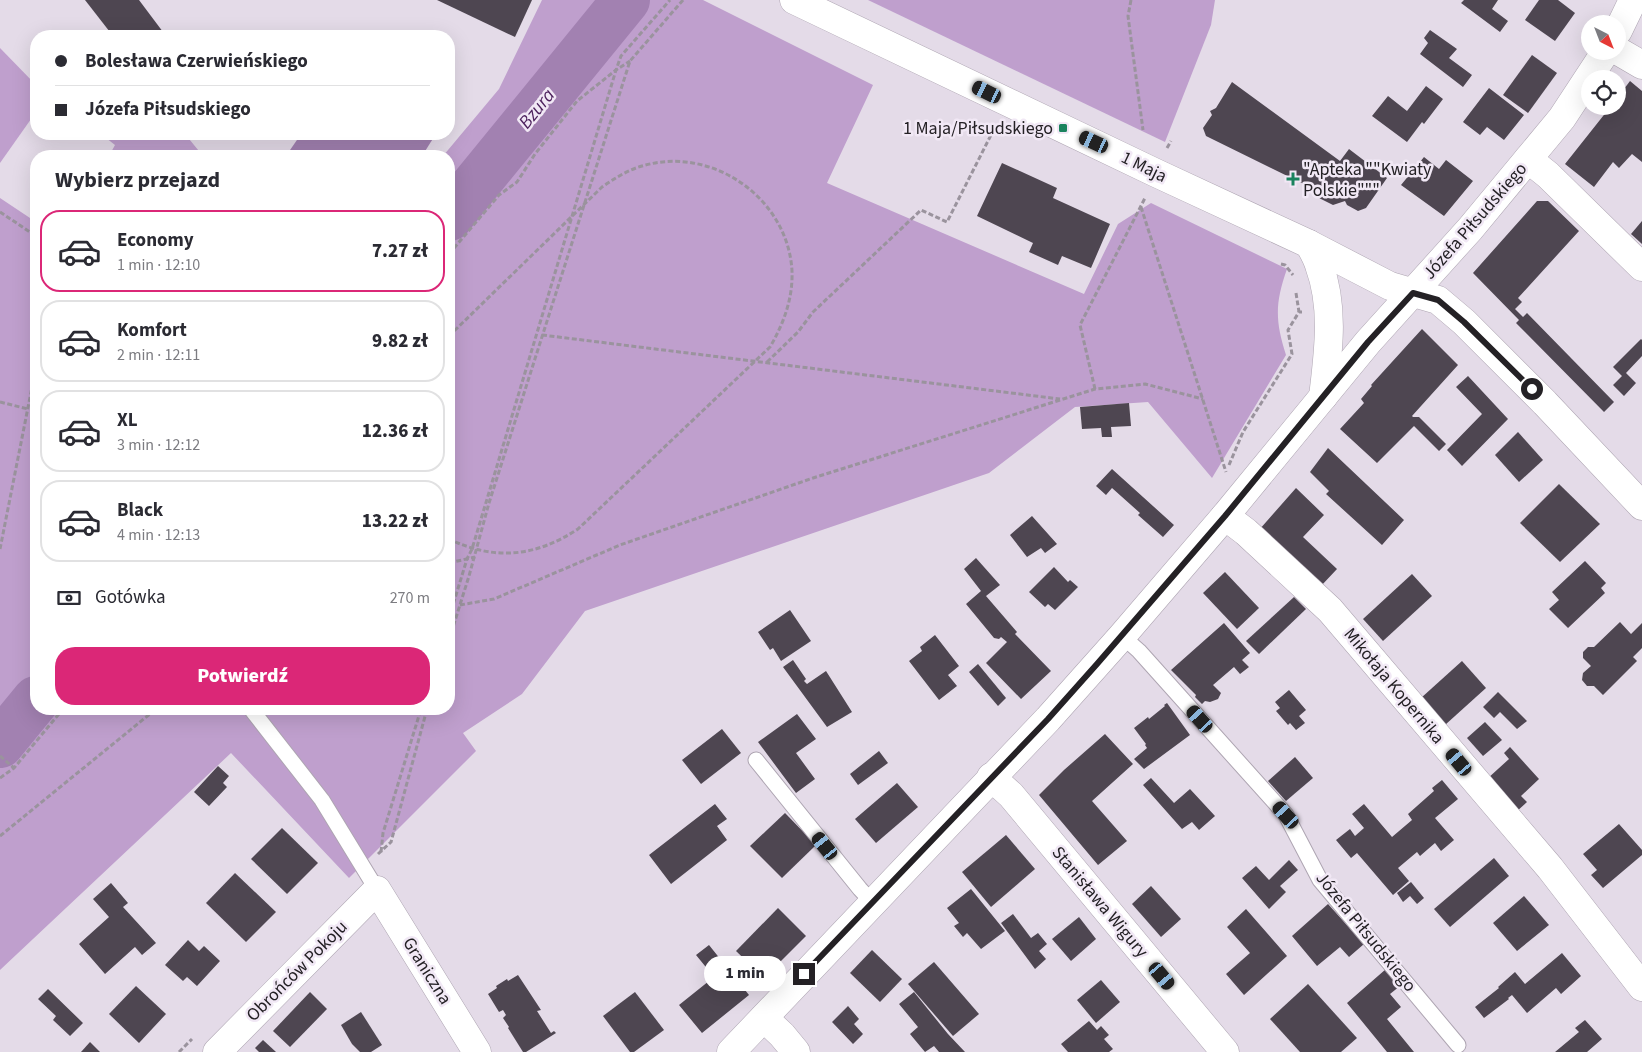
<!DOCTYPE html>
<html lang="pl">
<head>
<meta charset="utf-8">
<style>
	:root { --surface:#fff; --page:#f2f2f3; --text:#2b2b33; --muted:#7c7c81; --line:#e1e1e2; --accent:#db2777 }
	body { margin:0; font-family:"Source Sans 3",sans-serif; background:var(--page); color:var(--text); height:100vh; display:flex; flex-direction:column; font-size:19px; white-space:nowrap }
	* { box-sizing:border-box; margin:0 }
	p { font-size:16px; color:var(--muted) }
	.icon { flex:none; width:28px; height:28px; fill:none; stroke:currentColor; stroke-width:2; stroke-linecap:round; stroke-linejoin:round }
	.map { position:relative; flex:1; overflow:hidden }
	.panel { position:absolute; left:30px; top:150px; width:425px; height:565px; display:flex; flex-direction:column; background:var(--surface); border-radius:20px; box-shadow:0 5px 20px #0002 }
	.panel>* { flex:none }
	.hud { position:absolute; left:30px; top:30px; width:425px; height:110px; border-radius:20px; box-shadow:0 5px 20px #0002; display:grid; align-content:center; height:110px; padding:0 25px; background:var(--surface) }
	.needle { width:32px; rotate:138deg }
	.buttons { position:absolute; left:1581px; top:15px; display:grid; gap:10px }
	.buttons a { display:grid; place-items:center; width:45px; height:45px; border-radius:50%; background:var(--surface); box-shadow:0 5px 20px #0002; font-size:25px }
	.end { position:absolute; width:22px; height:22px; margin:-11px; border:6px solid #242125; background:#fff; box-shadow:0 0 0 2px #fff }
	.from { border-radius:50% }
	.bubble { position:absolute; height:35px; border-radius:18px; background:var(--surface); box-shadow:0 5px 20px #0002; font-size:16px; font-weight:800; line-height:35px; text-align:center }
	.car { position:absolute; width:15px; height:30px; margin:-15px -8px; border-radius:6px; box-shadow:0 0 4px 1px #0007; background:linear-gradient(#222 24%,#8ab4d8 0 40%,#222 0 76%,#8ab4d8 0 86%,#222 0) }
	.hud b { display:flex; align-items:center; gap:18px; height:48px; font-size:19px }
	.hud b+b { border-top:1px solid var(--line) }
	.hud i { width:12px; height:12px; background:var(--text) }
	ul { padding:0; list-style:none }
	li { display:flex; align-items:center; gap:15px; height:82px; margin:0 10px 8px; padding:0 15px; border:2px solid var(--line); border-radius:20px }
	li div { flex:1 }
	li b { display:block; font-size:19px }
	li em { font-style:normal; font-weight:800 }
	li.selected { border-color:var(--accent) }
	li>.icon { width:45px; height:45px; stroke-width:1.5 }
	h2 { padding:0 25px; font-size:22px; line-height:60px }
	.pay { display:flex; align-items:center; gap:12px; height:55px; padding:0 25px; font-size:19px }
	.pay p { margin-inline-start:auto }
	.action { display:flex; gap:10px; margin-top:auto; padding:10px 25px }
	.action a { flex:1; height:58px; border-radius:20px; background:var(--accent); color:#fff; font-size:20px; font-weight:800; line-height:58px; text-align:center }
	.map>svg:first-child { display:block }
	.green { fill:#bf9fcd }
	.water { fill:#a281b1 }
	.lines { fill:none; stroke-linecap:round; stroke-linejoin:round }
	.river { stroke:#a281b1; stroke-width:48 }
	.building { fill:#4e4651 }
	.service-casing { stroke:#aea5b2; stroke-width:17 }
	.minor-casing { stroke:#aea5b2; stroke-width:29 }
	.tertiary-casing { stroke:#aea5b2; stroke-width:29 }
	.path { stroke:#9a939d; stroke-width:3; stroke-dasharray:5 2.5; stroke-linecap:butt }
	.service { stroke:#fff; stroke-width:15 }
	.minor { stroke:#fff; stroke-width:28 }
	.tertiary { stroke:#fff; stroke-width:28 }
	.route { stroke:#242125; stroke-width:6 }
	.poi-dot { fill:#1a835e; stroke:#f1e8f5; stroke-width:2 }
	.labels { text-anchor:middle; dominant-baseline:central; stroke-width:5; stroke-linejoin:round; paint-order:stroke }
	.poi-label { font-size:18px; fill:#242125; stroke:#f1e8f5; text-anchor:end }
	.street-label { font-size:18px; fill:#242125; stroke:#f1e8f5 }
	.water-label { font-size:19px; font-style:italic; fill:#4d225d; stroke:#f1e8f5 }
</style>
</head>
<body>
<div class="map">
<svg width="1642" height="1052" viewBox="0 0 1642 1052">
	<rect width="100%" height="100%" fill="#e4dbe8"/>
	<g class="green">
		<path d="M 542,0 L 703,0 L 873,85 L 827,183 L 1084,294 L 1118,224 L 1151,203 L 1287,269 C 1275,303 1275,321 1286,355 L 1212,478 L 1148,402 L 1075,407 L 989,473 L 585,611 L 522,694 L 463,733 L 476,751 L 349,878 L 231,753 L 0,970 L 0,198 L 36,222 L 36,709 L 449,709 L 449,156 L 443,156 L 499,89 Z"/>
		<polygon points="868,0 1215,0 1211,25 1165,142"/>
		<polygon points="0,48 36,85 36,112 0,163"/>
		<polygon points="101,134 185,134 203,156 109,156 115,145"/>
	</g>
	<polygon class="water" points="301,134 433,134 434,137 422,156 286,156"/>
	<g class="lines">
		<g class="river">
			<polyline points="449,217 626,0"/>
			<polyline points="0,744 36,700"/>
		</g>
	</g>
	<g class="building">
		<polygon points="85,0 139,0 166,36 113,36"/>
		<polygon points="437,0 532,0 515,37"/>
		<polygon points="1464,0 1498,0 1492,9 1508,21 1500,32 1461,3"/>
		<polygon points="1539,0 1558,0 1575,13 1555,41 1525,20"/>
		<polygon points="1430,30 1457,49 1449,58 1472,75 1463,87 1420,54 1428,43 1424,38"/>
		<polygon points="1532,55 1557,73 1528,113 1503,95"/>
		<polygon points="1630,81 1642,91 1642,162 1632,154 1619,168 1613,162 1594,187 1565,164 1611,106 1618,106 1618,97"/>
		<polygon points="1232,82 1340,161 1349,149 1387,178 1366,208 1358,211 1347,205 1345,201 1333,205 1319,198 1316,190 1206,136 1203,128 1212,115 1210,111 1216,108"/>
		<polygon points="1426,86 1443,99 1424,124 1422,122 1407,142 1372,116 1388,96 1407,111"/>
		<polygon points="1489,88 1524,115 1504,140 1487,127 1480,135 1463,122"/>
		<polygon points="1424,157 1439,169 1446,160 1473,181 1444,216 1401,185"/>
		<polygon points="1002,163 1057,188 1053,198 1110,224 1091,268 1062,256 1058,265 1029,252 1033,243 977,216"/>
		<polygon points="1537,201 1548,201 1579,231 1518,298 1522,302 1515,309 1523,317 1527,313 1614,402 1604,412 1516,323 1519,320 1473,273"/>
		<polygon points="1642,221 1642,244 1631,234"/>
		<polygon points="1422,329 1458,365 1412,416 1413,417 1419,417 1446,444 1439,451 1414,426 1377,463 1340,429 1364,403 1361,399 1372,386 1371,385"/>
		<polygon points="1641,339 1642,340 1642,356 1626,373 1636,383 1624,396 1613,385 1622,376 1613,367"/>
		<polygon points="1468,376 1508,419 1462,466 1447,450 1482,414 1456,387"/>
		<polygon points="1129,403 1131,426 1111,427 1112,437 1102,437 1101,428 1082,429 1080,407"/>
		<polygon points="1518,432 1543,460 1519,482 1495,455"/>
		<polygon points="1328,448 1404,520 1382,545 1326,494 1329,491 1310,472"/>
		<polygon points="1112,469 1174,525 1163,537 1138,515 1140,513 1112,488 1106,495 1096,486"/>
		<polygon points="1559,484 1600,524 1560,562 1520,523"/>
		<polygon points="1296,488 1324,515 1303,537 1337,569 1321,586 1259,530"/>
		<polygon points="1032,516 1057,544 1045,553 1041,548 1027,557 1010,535"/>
		<polygon points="976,558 1000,585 986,596 1017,632 1015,634 1051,671 1021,699 986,663 1007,642 1001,637 999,639 994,638 966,604 981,591 964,569"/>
		<polygon points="1585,561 1606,583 1601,588 1605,593 1568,628 1549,609 1559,600 1552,592"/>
		<polygon points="1054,567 1068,582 1070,580 1078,587 1055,610 1048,604 1045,607 1029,592"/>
		<polygon points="1225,572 1259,608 1237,629 1203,593"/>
		<polygon points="1412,574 1432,596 1383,641 1363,619"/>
		<polygon points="1294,597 1306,609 1259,654 1246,641"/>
		<polygon points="790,610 811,641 781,661 773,648 770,650 758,632"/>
		<polygon points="1620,622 1631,634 1642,623 1642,648 1633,657 1637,661 1603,695 1594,686 1587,686 1582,680 1583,673 1591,666 1583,658 1583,652 1588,647 1594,647"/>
		<polygon points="1224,623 1250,653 1242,660 1249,667 1240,674 1234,667 1213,685 1221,693 1218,699 1210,702 1205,701 1202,704 1195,697 1196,695 1171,670"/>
		<polygon points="935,635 959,666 948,675 957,686 939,700 909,661 922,651 920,647"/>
		<polygon points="793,660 806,679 804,681 807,684 826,671 852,712 827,727 783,667"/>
		<polygon points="1462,661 1486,688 1445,725 1421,698"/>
		<polygon points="978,664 1006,698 998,706 969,672"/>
		<polygon points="1289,690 1306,710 1299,716 1305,723 1296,730 1290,723 1288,725 1276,711 1280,708 1275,702"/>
		<polygon points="1498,692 1527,721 1517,729 1500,712 1494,718 1483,707"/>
		<polygon points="1167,703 1190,735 1144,769 1134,759 1147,748 1145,745 1146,744 1134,728 1148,717 1149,719 1165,706 1164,705"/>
		<polygon points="797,714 816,739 796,753 815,779 796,793 758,742"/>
		<polygon points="1485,722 1502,740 1483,756 1467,738"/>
		<polygon points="722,729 741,753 701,784 682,760"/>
		<polygon points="1105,734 1133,764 1092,801 1127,841 1098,865 1039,795 1064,770"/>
		<polygon points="1510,747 1539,779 1521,796 1527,802 1516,812 1487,779 1509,759 1504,753"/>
		<polygon points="879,751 888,763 858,785 850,774"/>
		<polygon points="1295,757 1313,778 1286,801 1268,781"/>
		<polygon points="218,766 229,776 223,783 227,787 209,806 194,792"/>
		<polygon points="1151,778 1174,803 1190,789 1215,816 1199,830 1192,822 1182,829 1143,785"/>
		<polygon points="1442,780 1458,799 1435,818 1454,840 1441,851 1435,843 1420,856 1417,852 1398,868 1409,881 1393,895 1357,853 1351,858 1336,840 1350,829 1355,836 1364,828 1352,814 1364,804 1392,837 1412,820 1408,814 1434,791 1432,788"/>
		<polygon points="897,783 918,807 876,843 855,819"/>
		<polygon points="715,804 727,819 717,826 727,840 671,884 649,855"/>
		<polygon points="785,813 816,845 782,878 750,846"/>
		<polygon points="1619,824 1642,850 1642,855 1603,888 1591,875 1597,870 1583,854"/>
		<polygon points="282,828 318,863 287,894 251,859"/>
		<polygon points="1006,835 1035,869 991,907 962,872"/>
		<polygon points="1494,858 1509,876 1450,927 1434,909"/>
		<polygon points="1289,860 1298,870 1280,886 1286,892 1269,909 1242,878 1256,866 1269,880"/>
		<polygon points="235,873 276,912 246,942 206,903"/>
		<polygon points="1411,882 1424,898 1417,904 1410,896 1403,902 1397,893"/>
		<polygon points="111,883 128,903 123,907 156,943 142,955 135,947 105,974 79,944 109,917 93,899"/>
		<polygon points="1151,886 1181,919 1161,937 1132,904"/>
		<polygon points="971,889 1005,931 981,949 967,933 963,937 954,926 959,923 947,908"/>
		<polygon points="1524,896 1549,925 1517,951 1493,923"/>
		<polygon points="1328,904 1364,944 1349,957 1340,947 1317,966 1292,936"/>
		<polygon points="778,908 806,936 764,978 736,951"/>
		<polygon points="1246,909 1287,956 1244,995 1226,974 1250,953 1227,927"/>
		<polygon points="1013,914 1031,938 1038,933 1047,944 1039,951 1046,959 1035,969 1001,923"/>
		<polygon points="1079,917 1096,939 1071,961 1052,939"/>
		<polygon points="188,940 199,951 204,946 220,961 197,986 187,977 183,981 165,965"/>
		<polygon points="709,945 749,995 702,1033 679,1005 714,977 696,955"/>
		<polygon points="872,950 902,979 880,1002 850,973"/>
		<polygon points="1562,953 1581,976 1561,994 1556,988 1527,1013 1512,995 1508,998 1509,999 1484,1018 1475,1007 1499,988 1498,987 1515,972 1525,984"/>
		<polygon points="934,962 979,1014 953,1036 908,984"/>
		<polygon points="1386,969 1400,986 1390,994 1401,1007 1387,1019 1414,1052 1387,1052 1347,1003"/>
		<polygon points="518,975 541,1010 537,1011 551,1033 554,1031 556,1033 526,1052 523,1052 508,1028 509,1027 503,1018 506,1015 503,1010 499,1012 488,994 497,988 496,986 507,979 508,981"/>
		<polygon points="1101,980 1120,1002 1096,1023 1077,1000"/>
		<polygon points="1308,984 1357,1038 1341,1052 1300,1052 1270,1019"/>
		<polygon points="136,986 166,1014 139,1043 109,1014"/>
		<polygon points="48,989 83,1023 70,1036 53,1020 56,1016 38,999"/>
		<polygon points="310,992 327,1009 290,1047 273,1031"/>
		<polygon points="635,992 664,1030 634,1052 630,1052 603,1016"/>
		<polygon points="914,992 948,1034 965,1052 939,1052 934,1046 925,1052 910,1034 918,1027 899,1004"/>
		<polygon points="848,1006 859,1019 854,1024 863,1034 853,1044 832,1022"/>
		<polygon points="361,1012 382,1045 371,1052 360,1052 352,1044 341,1025"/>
		<polygon points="1585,1020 1602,1039 1587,1052 1555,1052 1579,1032 1575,1028"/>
		<polygon points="1089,1021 1097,1030 1101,1026 1109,1035 1104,1039 1113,1049 1109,1052 1068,1052 1061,1044"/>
		<polygon points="263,1040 276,1052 259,1052 255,1048"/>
		<polygon points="90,1042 100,1052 81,1052"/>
	</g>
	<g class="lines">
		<defs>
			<g id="service">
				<polyline points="1122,636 1139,651 1286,815 1320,880 1458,1045"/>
				<polyline points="251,709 322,800 377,890"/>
				<polyline points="756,760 860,889 872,902"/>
			</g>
			<g id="minor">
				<polyline points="1618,51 1642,65"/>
				<polyline points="1528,159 1548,175 1642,267"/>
				<polyline points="1225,516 1246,532 1330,610 1550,868 1642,987"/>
				<polyline points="991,777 1011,795 1225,1052"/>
				<polyline points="764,1018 782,1035 796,1052"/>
				<polyline points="217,1052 377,890 477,1052"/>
			</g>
			<g id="tertiary">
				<polyline points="794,0 1156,173 1309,244 1390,286 1438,300 1464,322 1545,403 1642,506"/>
				<polyline points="1618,31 1633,0"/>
				<path d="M 1309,244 C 1313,251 1317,258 1319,265 C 1335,308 1328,354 1323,397"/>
				<polyline points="731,1052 1048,719 1122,636 1225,516 1368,342 1470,229 1528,159 1562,118 1606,51"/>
			</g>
		</defs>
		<use href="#service" class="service-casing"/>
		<use href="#minor" class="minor-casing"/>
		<use href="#tertiary" class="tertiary-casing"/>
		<g class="path">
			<polyline points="1131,0 1128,16 1143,130"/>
			<polyline points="1167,148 1171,141"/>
			<polyline points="1141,207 1226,472"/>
			<polyline points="0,212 36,236"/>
			<polyline points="449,254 499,195 517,182 535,154 577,101 616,70 630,61"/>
			<polyline points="1281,264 1285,265 1293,275"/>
			<polyline points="1296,293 1299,312"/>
			<polyline points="542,335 1060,399"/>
			<path d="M 449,336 L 602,187 C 615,178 628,170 642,166 C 712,145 788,198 792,271 C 793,298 784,323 770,347 L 578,529 C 535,557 495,561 449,539"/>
			<polyline points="767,362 798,332 813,312 921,210 947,222 991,135"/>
			<polyline points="1095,389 1080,325 1145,198"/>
			<polyline points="0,402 28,409"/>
			<polyline points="1229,465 1243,432 1292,354 1288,330 1299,312 1302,312"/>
			<polyline points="0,549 36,367"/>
			<polyline points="449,563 475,557"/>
			<polyline points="460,605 494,599 620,545 813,478 1095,389 1145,384 1203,399"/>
			<polyline points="449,618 467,559 472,549 616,70 621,56 670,0"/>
			<polyline points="449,640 469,576 489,503 630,61 683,0"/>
			<polyline points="0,756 14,768"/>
			<polyline points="0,778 14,768 63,709"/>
			<polyline points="0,836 156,709"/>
			<polyline points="381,852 383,833 421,709"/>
			<polyline points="378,854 391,842 427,709"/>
			<polyline points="179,1052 192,1039"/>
		</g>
		<use href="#service" class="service"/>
		<use href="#minor" class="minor"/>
		<use href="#tertiary" class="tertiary"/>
	</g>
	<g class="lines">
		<polyline class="route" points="804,974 1048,719 1097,664 1225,516 1368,342 1413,293 1438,300 1464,322 1532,389"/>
	</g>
	<g class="poi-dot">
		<rect x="1058" y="123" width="10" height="10" rx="2.5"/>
		<path d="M1290.5 171.5h5v5h5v5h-5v5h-5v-5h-5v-5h5z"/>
	</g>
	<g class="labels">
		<g class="poi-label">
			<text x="1053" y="128">1 Maja/Piłsudskiego</text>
			<text x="1303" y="169" text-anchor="start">"Apteka ""Kwiaty<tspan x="1303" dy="21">Polskie"""</tspan></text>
		</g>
		<g class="street-label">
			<text transform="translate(1144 167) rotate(26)">1 Maja</text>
			<text transform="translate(1475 221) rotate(-49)">Józefa Piłsudskiego</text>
			<text transform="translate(1394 686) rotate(50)">Mikołaja Kopernika</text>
			<text transform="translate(1100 902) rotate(50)">Stanisława Wigury</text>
			<text transform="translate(1366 932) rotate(51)">Józefa Piłsudskiego</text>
			<text transform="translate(297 971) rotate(-45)">Obrońców Pokoju</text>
			<text transform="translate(427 971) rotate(58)">Graniczna</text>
		</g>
		<g class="water-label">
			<text transform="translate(537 109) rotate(-51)">Bzura</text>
		</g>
	</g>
</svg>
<div class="buttons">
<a><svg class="needle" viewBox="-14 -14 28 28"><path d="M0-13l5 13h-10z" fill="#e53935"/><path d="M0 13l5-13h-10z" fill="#7c7c81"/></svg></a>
<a><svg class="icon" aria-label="locate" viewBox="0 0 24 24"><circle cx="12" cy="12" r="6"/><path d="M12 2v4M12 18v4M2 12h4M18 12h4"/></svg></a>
</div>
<i class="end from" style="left:1532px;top:389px"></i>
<i class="end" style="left:804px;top:974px"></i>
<div class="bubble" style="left:704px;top:956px;width:82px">1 min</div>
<i class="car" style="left:987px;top:92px;rotate:296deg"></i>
<i class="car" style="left:1094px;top:142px;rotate:295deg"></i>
<i class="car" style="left:1200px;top:719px;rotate:318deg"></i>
<i class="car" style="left:1459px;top:762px;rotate:320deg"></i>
<i class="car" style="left:1286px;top:815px;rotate:318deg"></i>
<i class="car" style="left:825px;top:846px;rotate:321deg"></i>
<i class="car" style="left:1162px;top:976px;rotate:140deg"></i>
<div class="hud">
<b><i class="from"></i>Bolesława Czerwieńskiego</b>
<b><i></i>Józefa Piłsudskiego</b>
</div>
<section class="panel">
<h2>Wybierz przejazd</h2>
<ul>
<li class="selected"><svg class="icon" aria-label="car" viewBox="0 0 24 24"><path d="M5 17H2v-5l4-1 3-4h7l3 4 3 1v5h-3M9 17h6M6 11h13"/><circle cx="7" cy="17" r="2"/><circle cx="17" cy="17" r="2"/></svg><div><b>Economy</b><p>1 min · 12:10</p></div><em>7.27 zł</em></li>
<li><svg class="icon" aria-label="car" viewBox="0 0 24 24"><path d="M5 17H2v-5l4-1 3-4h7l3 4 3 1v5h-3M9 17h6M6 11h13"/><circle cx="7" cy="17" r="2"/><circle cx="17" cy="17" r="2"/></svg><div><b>Komfort</b><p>2 min · 12:11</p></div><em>9.82 zł</em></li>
<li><svg class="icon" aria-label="car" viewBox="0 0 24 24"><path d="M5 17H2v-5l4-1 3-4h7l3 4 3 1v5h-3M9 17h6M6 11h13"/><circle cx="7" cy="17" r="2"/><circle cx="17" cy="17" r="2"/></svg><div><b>XL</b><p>3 min · 12:12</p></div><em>12.36 zł</em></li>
<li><svg class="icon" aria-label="car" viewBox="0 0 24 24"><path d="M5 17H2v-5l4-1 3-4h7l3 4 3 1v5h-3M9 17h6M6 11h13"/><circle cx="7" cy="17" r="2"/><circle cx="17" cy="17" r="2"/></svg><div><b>Black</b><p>4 min · 12:13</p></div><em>13.22 zł</em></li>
</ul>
<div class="pay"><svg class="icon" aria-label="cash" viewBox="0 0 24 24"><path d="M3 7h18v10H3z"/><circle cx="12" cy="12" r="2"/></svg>Gotówka<p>270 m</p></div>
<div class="action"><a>Potwierdź</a></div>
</section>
</div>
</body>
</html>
